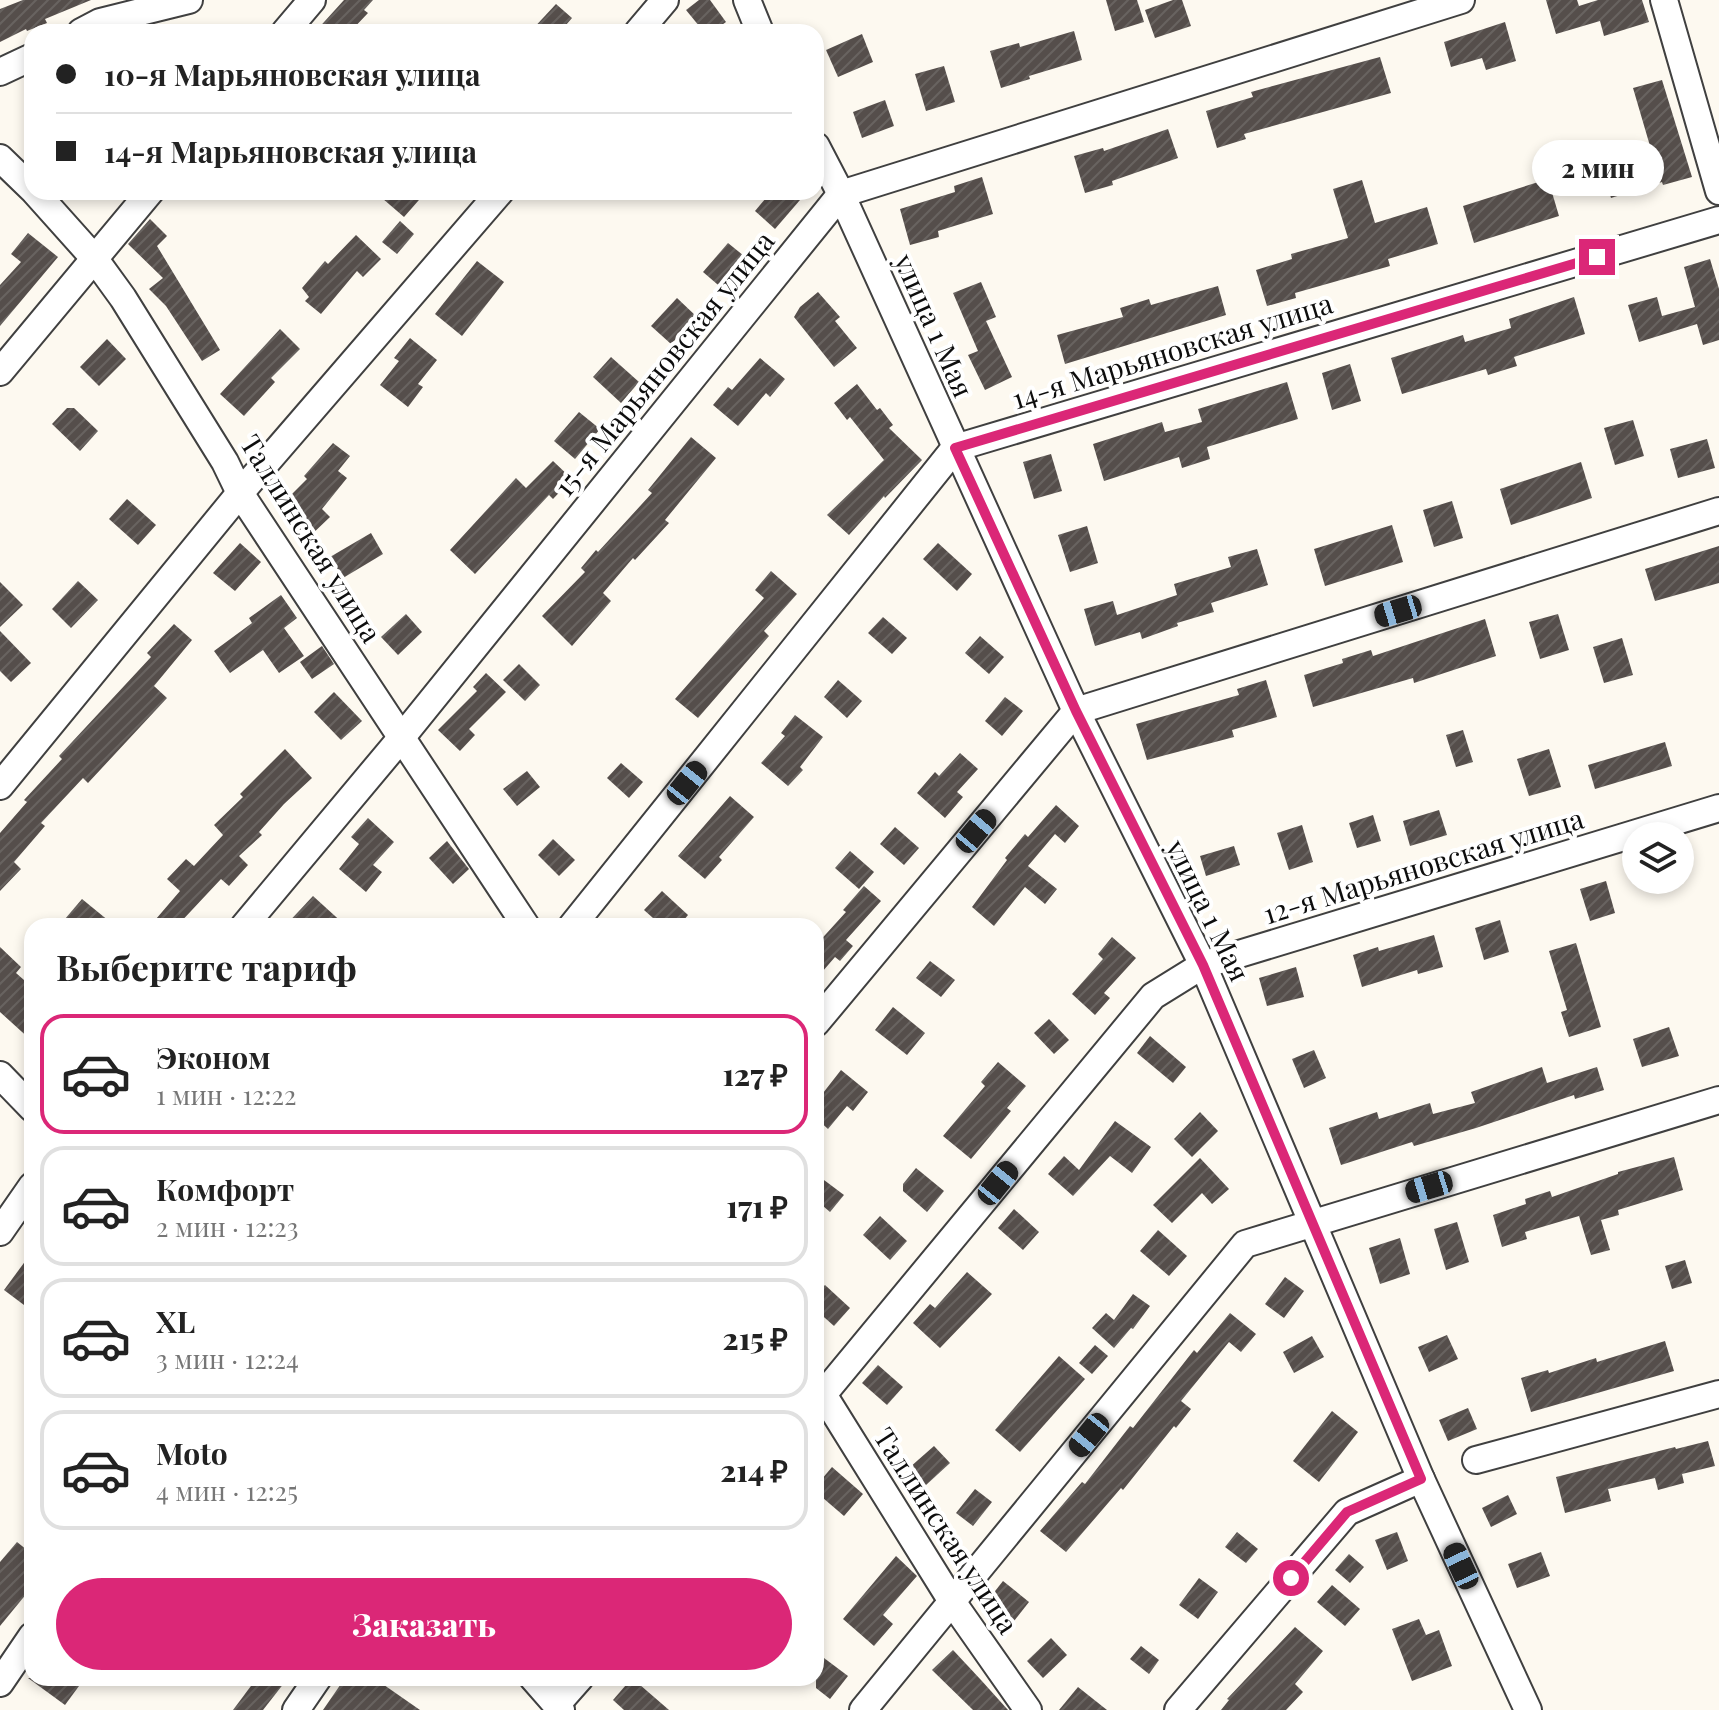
<!DOCTYPE html>
<html lang="ru">
<head>
<meta charset="utf-8">
<style>
	:root { --surface:#fff; --page:#f2f2f2; --text:#222; --muted:#767676; --line:#e0e0e0; --accent:#db2777 }
	body { margin:0; font-family:"Playfair Display",serif; background:var(--page); color:var(--text); height:100vh; display:flex; flex-direction:column; font-size:30px; white-space:nowrap }
	* { box-sizing:border-box; margin:0 }
	p { font-size:26px; color:var(--muted) }
	.icon { flex:none; width:44px; height:44px; fill:none; stroke:currentColor; stroke-width:2; stroke-linecap:round; stroke-linejoin:round }
	.map { position:relative; flex:1; overflow:hidden }
	.side { position:absolute; left:24px; top:918px; width:800px; height:768px; display:flex; flex-direction:column; background:var(--surface); border-radius:24px; box-shadow:0 4px 12px #0003 }
	.side>* { flex:none }
	.top-card { position:absolute; left:24px; top:24px; width:800px; height:176px; border-radius:24px; box-shadow:0 4px 12px #0003; display:grid; align-content:center; height:176px; padding:0 32px; background:var(--surface) }
	.fabs { position:absolute; left:1622px; top:822px; display:grid; gap:16px }
	.fabs a { display:grid; place-items:center; width:72px; height:72px; border-radius:50%; background:var(--surface); box-shadow:0 4px 12px #0003; font-size:40px }
	.end { position:absolute; width:36px; height:36px; margin:-18px; border:10px solid #db2777; background:#fff; box-shadow:0 0 0 4px #fff }
	.from { border-radius:50% }
	.bubble { position:absolute; height:56px; border-radius:28px; background:var(--surface); box-shadow:0 4px 12px #0003; font-size:26px; font-weight:800; line-height:56px; text-align:center }
	.car { position:absolute; width:24px; height:48px; margin:-24px -12px; border-radius:10px; box-shadow:0 0 6px 2px #0007; background:linear-gradient(#222 24%,#8ab4d8 0 40%,#222 0 76%,#8ab4d8 0 86%,#222 0) }
	.top-card b { display:flex; align-items:center; gap:28px; height:76px; font-size:30px }
	.top-card b+b { border-top:2px solid var(--line) }
	.top-card i { width:20px; height:20px; background:var(--text) }
	ul { padding:0; list-style:none }
	li { display:flex; align-items:center; gap:24px; height:120px; margin:0 16px 12px; padding:0 16px; border:4px solid var(--line); border-radius:24px }
	li div { flex:1 }
	li b { display:block; font-size:30px }
	li em { font-style:normal; font-weight:800 }
	li.on { border-color:var(--accent) }
	li>.icon { width:72px; height:72px; stroke-width:1.5 }
	h2 { padding:0 32px; font-size:36px; line-height:96px }
	.action { display:flex; gap:16px; margin-top:auto; padding:16px 32px }
	.action a { flex:1; height:92px; border-radius:48px; background:var(--accent); color:#fff; font-size:32px; font-weight:800; line-height:92px; text-align:center }
	.map>svg:first-child { display:block }
	.building { fill:url(#building-hatch) }
	.lines { fill:none; stroke-linecap:round; stroke-linejoin:round }
	.street-casing { stroke:#404040; stroke-width:30 }
	.street { stroke:#fff; stroke-width:26 }
	.route { stroke:#db2777; stroke-width:10 }
	.labels { text-anchor:middle; dominant-baseline:central; stroke-width:8; stroke-linejoin:round; paint-order:stroke }
	.street-label { font-size:28px; fill:#0d0d0d; stroke:#fff }
</style>
</head>
<body>
<div class="map">
<svg width="1719" height="1710" viewBox="0 0 1719 1710">
	<defs>
		<pattern id="building-hatch" width="6" height="6" patternUnits="userSpaceOnUse" patternTransform="scale(2)"><rect width="6" height="6" fill="#554e4b"/><path d="M-1 1l2-2M0 6l6-6M5 7l2-2" fill="none" stroke="#686360"/></pattern>
	</defs>
	<rect width="100%" height="100%" fill="#fdf9f0"/>
	<g class="building">
		<polygon points="23,0 91,0 45,19 47,23 27,31 26,29 0,42 0,9"/>
		<polygon points="344,0 373,0 364,10 368,13 350,32 315,32"/>
		<polygon points="699,0 710,0 726,22 712,32 704,32 686,10"/>
		<polygon points="1106,0 1137,0 1144,22 1115,31"/>
		<polygon points="1173,0 1182,0 1191,26 1155,38 1145,10"/>
		<polygon points="1546,0 1577,0 1579,6 1598,0 1642,0 1649,22 1604,36 1600,21 1556,34"/>
		<polygon points="556,4 572,18 560,32 530,32"/>
		<polygon points="1505,22 1516,61 1486,70 1482,58 1451,67 1444,42"/>
		<polygon points="1074,31 1082,60 1029,76 1030,79 1001,88 990,51 1019,43 1020,47"/>
		<polygon points="862,34 873,62 838,77 826,50"/>
		<polygon points="1380,57 1391,93 1244,134 1246,139 1217,148 1206,111 1253,97 1251,92"/>
		<polygon points="944,66 955,102 926,111 915,74"/>
		<polygon points="1662,80 1692,177 1663,185 1662,182 1611,198 1600,161 1650,146 1633,88"/>
		<polygon points="885,100 894,126 862,138 853,112"/>
		<polygon points="1168,129 1178,158 1112,181 1113,185 1085,193 1074,156 1103,148 1104,151"/>
		<polygon points="982,177 993,214 938,231 939,237 910,245 900,209 955,192 954,186"/>
		<polygon points="1548,179 1559,216 1474,243 1463,206"/>
		<polygon points="1362,180 1375,223 1427,207 1438,244 1388,259 1390,266 1295,293 1296,298 1267,306 1256,270 1292,259 1291,254 1348,238 1333,189"/>
		<polygon points="375,192 426,192 404,217"/>
		<polygon points="771,192 791,192 800,200 775,229 755,211"/>
		<polygon points="150,219 167,236 157,246 220,350 202,361 166,306 149,289 163,278 128,244"/>
		<polygon points="400,221 414,234 397,254 382,242"/>
		<polygon points="28,233 58,257 0,326 0,285 21,262 11,254"/>
		<polygon points="356,235 381,259 363,277 357,271 321,314 305,301 309,297 302,288 325,261 328,264"/>
		<polygon points="728,243 749,260 724,290 703,272"/>
		<polygon points="1710,259 1719,289 1719,340 1703,345 1697,324 1639,342 1628,305 1657,297 1662,316 1695,307 1684,267"/>
		<polygon points="477,261 504,282 462,336 435,314"/>
		<polygon points="981,282 996,317 986,321 1012,377 985,390 968,355 978,351 953,293"/>
		<polygon points="1218,286 1226,315 1065,364 1057,335 1123,317 1120,308 1149,299 1151,305"/>
		<polygon points="818,292 840,317 835,321 857,348 834,367 794,317 800,307"/>
		<polygon points="1574,297 1585,334 1514,357 1517,366 1488,375 1486,369 1402,394 1391,358 1463,335 1465,342 1511,328 1509,319"/>
		<polygon points="677,298 697,317 671,344 651,326"/>
		<polygon points="280,329 300,349 271,378 275,382 244,416 220,394"/>
		<polygon points="410,338 437,360 418,384 423,387 408,407 380,385 399,361 394,358"/>
		<polygon points="107,339 126,359 99,386 80,367"/>
		<polygon points="611,357 639,382 621,403 593,377"/>
		<polygon points="760,358 785,379 770,397 766,393 738,426 713,405 728,387 732,390"/>
		<polygon points="1350,364 1361,401 1332,410 1322,373"/>
		<polygon points="1287,382 1298,419 1207,447 1210,459 1182,468 1179,457 1104,481 1093,444 1162,422 1165,432 1202,422 1198,409"/>
		<polygon points="857,384 877,410 880,408 893,425 889,428 922,460 885,498 884,496 849,535 827,515 884,460 850,417 847,420 834,403"/>
		<polygon points="67,408 74,408 98,431 80,451 52,424"/>
		<polygon points="579,412 600,429 575,459 554,441"/>
		<polygon points="1633,420 1644,456 1615,465 1604,428"/>
		<polygon points="691,437 716,458 665,520 669,523 635,560 633,558 603,593 611,601 572,646 542,616 585,572 581,568 596,550 598,552 652,493 648,490"/>
		<polygon points="1707,439 1715,468 1678,478 1670,449"/>
		<polygon points="333,443 350,456 338,471 347,478 322,509 330,517 308,538 278,508 307,479 304,476"/>
		<polygon points="1051,454 1062,491 1034,499 1023,462"/>
		<polygon points="553,461 572,479 553,499 549,495 475,574 450,550 516,478 526,488"/>
		<polygon points="1581,462 1592,498 1511,525 1500,489"/>
		<polygon points="127,499 156,525 138,545 109,519"/>
		<polygon points="1452,501 1463,538 1434,547 1423,510"/>
		<polygon points="1392,525 1403,562 1325,586 1314,549"/>
		<polygon points="1087,526 1098,563 1070,572 1058,535"/>
		<polygon points="371,533 383,554 343,578 330,557"/>
		<polygon points="240,543 261,562 235,591 213,573"/>
		<polygon points="938,543 972,574 957,591 923,559"/>
		<polygon points="1719,546 1719,583 1655,601 1645,569"/>
		<polygon points="1257,549 1268,585 1211,603 1214,612 1177,623 1178,626 1142,639 1140,632 1095,646 1084,609 1113,601 1117,615 1177,595 1174,584 1231,567 1228,557"/>
		<polygon points="771,571 797,594 764,631 769,636 698,718 675,699 764,598 755,590"/>
		<polygon points="78,581 98,600 71,628 52,609"/>
		<polygon points="0,582 23,605 0,627"/>
		<polygon points="281,595 297,618 284,628 304,656 279,673 263,650 230,673 214,651 252,623 249,618"/>
		<polygon points="406,614 422,632 398,655 381,637"/>
		<polygon points="1558,614 1569,650 1540,659 1529,622"/>
		<polygon points="883,617 907,638 892,654 868,633"/>
		<polygon points="1485,619 1496,656 1414,683 1413,678 1313,707 1304,675 1343,663 1342,659 1371,650 1373,656"/>
		<polygon points="174,624 192,640 154,686 167,698 88,783 83,778 41,823 45,826 14,862 21,869 0,891 0,833 27,802 24,800 62,759 59,756 151,657 147,653"/>
		<polygon points="0,631 31,663 11,682 0,671"/>
		<polygon points="980,636 1004,657 989,674 965,653"/>
		<polygon points="1622,638 1633,675 1604,683 1593,647"/>
		<polygon points="322,646 334,664 312,679 300,662"/>
		<polygon points="519,664 540,685 525,701 503,680"/>
		<polygon points="486,673 506,692 469,729 475,735 460,751 438,730 477,691 473,687"/>
		<polygon points="838,680 862,701 847,718 824,697"/>
		<polygon points="1266,680 1277,717 1232,730 1234,737 1147,760 1136,724 1239,695 1237,689"/>
		<polygon points="334,692 362,721 341,740 314,712"/>
		<polygon points="1005,697 1023,711 1002,736 985,721"/>
		<polygon points="795,715 823,737 800,767 803,770 788,786 761,763 785,736 781,733"/>
		<polygon points="1463,730 1473,762 1456,767 1446,735"/>
		<polygon points="1665,742 1672,766 1595,789 1588,765"/>
		<polygon points="285,749 312,778 284,804 259,832 262,835 239,856 248,865 229,886 221,879 177,926 150,926 180,891 167,879 186,859 194,866 223,835 214,825 243,797 240,794"/>
		<polygon points="1549,749 1561,787 1529,796 1517,759"/>
		<polygon points="960,753 978,769 957,792 963,797 945,818 917,793 935,772 939,776"/>
		<polygon points="621,763 643,782 629,798 607,778"/>
		<polygon points="527,771 540,787 517,806 503,789"/>
		<polygon points="730,796 754,817 719,857 722,860 705,879 678,856"/>
		<polygon points="1056,805 1079,826 1065,843 1055,834 1028,866 1057,889 1045,904 1025,887 994,926 972,907 1007,860 1005,858 1025,834 1028,837"/>
		<polygon points="1439,810 1447,835 1410,846 1403,821"/>
		<polygon points="1373,815 1381,841 1357,848 1349,823"/>
		<polygon points="368,818 394,842 373,865 382,872 366,892 339,869 359,844 351,837"/>
		<polygon points="1302,825 1313,862 1289,870 1277,833"/>
		<polygon points="895,827 919,848 904,865 880,844"/>
		<polygon points="553,839 575,860 559,876 538,855"/>
		<polygon points="447,841 469,869 453,884 429,858"/>
		<polygon points="1234,846 1240,865 1206,876 1200,856"/>
		<polygon points="850,851 874,872 859,889 835,868"/>
		<polygon points="1606,881 1615,913 1590,921 1580,889"/>
		<polygon points="864,886 881,901 846,940 853,946 840,961 835,957 816,979 816,945 846,912 843,910"/>
		<polygon points="662,891 688,915 679,926 662,926 644,910"/>
		<polygon points="313,896 346,926 285,926"/>
		<polygon points="82,899 115,926 59,926"/>
		<polygon points="1500,920 1509,952 1484,960 1475,928"/>
		<polygon points="1434,935 1443,967 1418,974 1417,970 1362,987 1353,955 1378,947 1379,951"/>
		<polygon points="1112,937 1136,958 1104,993 1110,998 1095,1015 1072,994 1103,959 1098,954"/>
		<polygon points="1576,943 1601,1027 1569,1037 1561,1012 1567,1010 1549,951"/>
		<polygon points="0,947 21,967 16,973 32,987 32,1041 0,1012"/>
		<polygon points="930,961 955,980 941,997 916,978"/>
		<polygon points="1296,967 1304,997 1267,1006 1259,978"/>
		<polygon points="893,1007 925,1033 907,1055 875,1030"/>
		<polygon points="1049,1019 1069,1040 1054,1054 1034,1033"/>
		<polygon points="1669,1027 1679,1056 1642,1067 1633,1039"/>
		<polygon points="1150,1036 1186,1067 1173,1083 1137,1053"/>
		<polygon points="1314,1050 1326,1078 1304,1088 1292,1059"/>
		<polygon points="998,1062 1026,1086 1007,1108 1011,1111 971,1159 943,1136 985,1086 981,1082"/>
		<polygon points="1542,1067 1547,1083 1597,1067 1604,1090 1575,1099 1574,1095 1476,1128 1414,1146 1412,1142 1341,1165 1329,1128 1377,1112 1379,1119 1430,1103 1433,1114 1475,1103 1471,1092"/>
		<polygon points="841,1070 868,1092 853,1111 847,1106 828,1129 816,1118 816,1102"/>
		<polygon points="1200,1112 1218,1131 1192,1157 1174,1139"/>
		<polygon points="1115,1121 1151,1147 1132,1173 1110,1156 1073,1196 1048,1174 1064,1156 1079,1170"/>
		<polygon points="1674,1157 1683,1190 1618,1210 1619,1215 1601,1220 1610,1250 1591,1255 1579,1216 1525,1232 1527,1239 1502,1247 1493,1215 1526,1204 1525,1199 1550,1191 1552,1197 1618,1174 1618,1172"/>
		<polygon points="1200,1158 1229,1189 1212,1204 1202,1193 1172,1223 1153,1205"/>
		<polygon points="916,1168 944,1191 927,1212 903,1191 903,1184"/>
		<polygon points="816,1174 844,1195 830,1212 816,1200"/>
		<polygon points="1014,1209 1039,1232 1023,1250 998,1228"/>
		<polygon points="880,1216 907,1241 890,1260 863,1235"/>
		<polygon points="1457,1222 1469,1262 1446,1270 1434,1229"/>
		<polygon points="1158,1230 1187,1256 1169,1276 1140,1251"/>
		<polygon points="1400,1238 1410,1274 1380,1284 1369,1248"/>
		<polygon points="32,1252 32,1311 4,1290"/>
		<polygon points="1685,1260 1692,1283 1672,1289 1665,1266"/>
		<polygon points="967,1272 992,1294 940,1348 913,1323 930,1304 935,1308"/>
		<polygon points="1285,1277 1304,1291 1284,1318 1265,1304"/>
		<polygon points="825,1285 850,1308 834,1326 816,1310 816,1294"/>
		<polygon points="1133,1294 1150,1306 1133,1329 1131,1328 1114,1348 1092,1328 1106,1313 1114,1320"/>
		<polygon points="1230,1313 1256,1334 1241,1352 1229,1342 1181,1401 1191,1409 1176,1428 1174,1426 1123,1490 1121,1488 1066,1552 1040,1531 1082,1482 1085,1484 1130,1426 1133,1428 1194,1350 1197,1353"/>
		<polygon points="1447,1335 1458,1359 1429,1372 1418,1347"/>
		<polygon points="1312,1336 1324,1357 1294,1373 1283,1352"/>
		<polygon points="1665,1341 1674,1371 1531,1412 1521,1378 1548,1370 1549,1373 1596,1358 1597,1362"/>
		<polygon points="1095,1345 1108,1356 1092,1374 1079,1363"/>
		<polygon points="1059,1356 1085,1379 1020,1452 995,1430"/>
		<polygon points="878,1365 903,1387 887,1405 862,1383"/>
		<polygon points="1468,1408 1477,1429 1448,1441 1439,1420"/>
		<polygon points="1332,1411 1358,1432 1319,1482 1293,1461"/>
		<polygon points="1708,1441 1715,1466 1682,1474 1684,1483 1658,1490 1655,1478 1608,1489 1611,1501 1565,1513 1556,1477 1675,1447 1676,1449"/>
		<polygon points="934,1446 950,1463 925,1486 909,1468"/>
		<polygon points="832,1467 863,1494 844,1516 816,1492 816,1486"/>
		<polygon points="975,1489 992,1502 973,1526 956,1513"/>
		<polygon points="1508,1495 1517,1514 1491,1527 1482,1508"/>
		<polygon points="1237,1532 1258,1549 1246,1563 1225,1547"/>
		<polygon points="1397,1532 1408,1561 1387,1570 1375,1540"/>
		<polygon points="17,1542 32,1554 32,1587 0,1626 0,1562"/>
		<polygon points="1541,1552 1550,1576 1517,1588 1508,1564"/>
		<polygon points="1349,1554 1364,1567 1350,1583 1335,1570"/>
		<polygon points="896,1556 917,1576 883,1615 893,1624 874,1646 843,1619"/>
		<polygon points="1199,1578 1218,1592 1198,1619 1179,1605"/>
		<polygon points="1003,1581 1029,1602 1014,1621 988,1600"/>
		<polygon points="1332,1585 1360,1609 1345,1626 1317,1602"/>
		<polygon points="1419,1619 1426,1635 1439,1630 1452,1666 1412,1681 1392,1629"/>
		<polygon points="1295,1627 1323,1651 1295,1684 1303,1692 1286,1710 1221,1710 1229,1700 1227,1699"/>
		<polygon points="1051,1638 1067,1655 1043,1678 1027,1661"/>
		<polygon points="1141,1646 1159,1660 1149,1674 1130,1659"/>
		<polygon points="953,1650 981,1680 1008,1710 973,1710 932,1670"/>
		<polygon points="816,1652 848,1676 830,1699 816,1688"/>
		<polygon points="28,1678 68,1678 79,1686 65,1705"/>
		<polygon points="257,1678 288,1678 263,1710 233,1710"/>
		<polygon points="345,1678 374,1678 420,1710 323,1710"/>
		<polygon points="632,1678 669,1710 624,1710 613,1700"/>
		<polygon points="1078,1687 1107,1710 1059,1710"/>
	</g>
	<g class="lines">
		<defs>
			<g id="street">
				<polyline points="747,0 760,32"/>
				<polyline points="1664,0 1719,191"/>
				<polyline points="81,32 100,22 189,0"/>
				<polyline points="285,32 312,0"/>
				<polyline points="638,32 665,0"/>
				<polyline points="0,72 32,57"/>
				<polyline points="816,146 841,194 1076,711 1203,965 1421,1479 1528,1710"/>
				<polyline points="0,158 32,189"/>
				<polyline points="35,192 94,258 123,298 225,462 240,493 526,926"/>
				<polyline points="0,372 150,192"/>
				<polyline points="0,786 240,493 500,192"/>
				<polyline points="244,926 402,737 841,194 1461,0"/>
				<polyline points="572,926 955,448 1719,220"/>
				<polyline points="816,1023 1076,711 1719,511"/>
				<polyline points="0,1075 32,1108"/>
				<polyline points="0,1232 32,1186"/>
				<polyline points="816,1383 953,1603 1028,1710"/>
				<polyline points="816,1403 1153,996 1203,965 1719,808"/>
				<polyline points="1476,1460 1719,1394"/>
				<polyline points="533,1678 561,1710"/>
				<polyline points="0,1683 32,1636"/>
				<polyline points="557,1704 580,1678"/>
				<polyline points="296,1710 318,1678"/>
				<polyline points="863,1710 1245,1244 1719,1100"/>
				<polyline points="1178,1710 1347,1512 1421,1479"/>
			</g>
		</defs>
		<use href="#street" class="street-casing"/>
		<use href="#street" class="street"/>
	</g>
	<g class="lines">
		<polyline class="route" points="1291,1578 1347,1512 1421,1479 1203,965 1076,711 955,448 1597,257"/>
	</g>
	<g class="labels">
		<g class="street-label">
			<text transform="translate(935 325) rotate(66)">улица 1 Мая</text>
			<text transform="translate(1172 350) rotate(-17)">14-я Марьяновская улица</text>
			<text transform="translate(663 363) rotate(-51)">15-я Марьяновская улица</text>
			<text transform="translate(312 538) rotate(58)">Таллинская улица</text>
			<text transform="translate(1423 865) rotate(-17)">12-я Марьяновская улица</text>
			<text transform="translate(1209 910) rotate(64)">улица 1 Мая</text>
			<text transform="translate(947 1530) rotate(57)">Таллинская улица</text>
		</g>
	</g>
</svg>
<div class="fabs">
<a><svg class="icon" aria-label="layers" viewBox="0 0 24 24"><path d="M12 4l9 5-9 5-9-5zM3 14l9 5 9-5"/></svg></a>
</div>
<i class="end from" style="left:1291px;top:1578px"></i>
<i class="end" style="left:1597px;top:257px"></i>
<div class="bubble" style="left:1532px;top:140px;width:132px">2 мин</div>
<i class="car" style="left:1398px;top:611px;rotate:253deg"></i>
<i class="car" style="left:687px;top:783px;rotate:39deg"></i>
<i class="car" style="left:976px;top:831px;rotate:40deg"></i>
<i class="car" style="left:998px;top:1183px;rotate:39deg"></i>
<i class="car" style="left:1429px;top:1187px;rotate:253deg"></i>
<i class="car" style="left:1089px;top:1435px;rotate:219deg"></i>
<i class="car" style="left:1461px;top:1566px;rotate:335deg"></i>
<div class="top-card">
<b><i class="from"></i>10-я Марьяновская улица</b>
<b><i></i>14-я Марьяновская улица</b>
</div>
<section class="side">
<h2>Выберите тариф</h2>
<ul>
<li class="on"><svg class="icon" aria-label="car" viewBox="0 0 24 24"><path d="M5 17H2v-5l4-1 3-4h7l3 4 3 1v5h-3M9 17h6M6 11h13"/><circle cx="7" cy="17" r="2"/><circle cx="17" cy="17" r="2"/></svg><div><b>Эконом</b><p>1 мин · 12:22</p></div><em>127 ₽</em></li>
<li><svg class="icon" aria-label="car" viewBox="0 0 24 24"><path d="M5 17H2v-5l4-1 3-4h7l3 4 3 1v5h-3M9 17h6M6 11h13"/><circle cx="7" cy="17" r="2"/><circle cx="17" cy="17" r="2"/></svg><div><b>Комфорт</b><p>2 мин · 12:23</p></div><em>171 ₽</em></li>
<li><svg class="icon" aria-label="car" viewBox="0 0 24 24"><path d="M5 17H2v-5l4-1 3-4h7l3 4 3 1v5h-3M9 17h6M6 11h13"/><circle cx="7" cy="17" r="2"/><circle cx="17" cy="17" r="2"/></svg><div><b>XL</b><p>3 мин · 12:24</p></div><em>215 ₽</em></li>
<li><svg class="icon" aria-label="car" viewBox="0 0 24 24"><path d="M5 17H2v-5l4-1 3-4h7l3 4 3 1v5h-3M9 17h6M6 11h13"/><circle cx="7" cy="17" r="2"/><circle cx="17" cy="17" r="2"/></svg><div><b>Moto</b><p>4 мин · 12:25</p></div><em>214 ₽</em></li>
</ul>
<div class="action"><a>Заказать</a></div>
</section>
</div>
</body>
</html>
